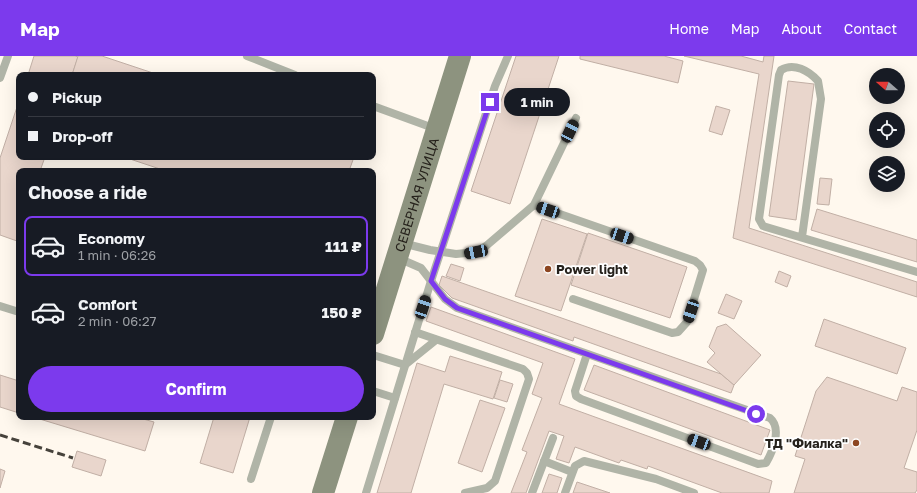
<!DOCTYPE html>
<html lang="en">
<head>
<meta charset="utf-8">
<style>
	:root { --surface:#171b24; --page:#20242c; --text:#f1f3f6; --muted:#9ea1a6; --line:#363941; --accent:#7c3aed }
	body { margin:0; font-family:"Golos Text",sans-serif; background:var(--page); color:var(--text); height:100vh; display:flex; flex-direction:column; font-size:15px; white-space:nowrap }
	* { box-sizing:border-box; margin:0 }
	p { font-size:13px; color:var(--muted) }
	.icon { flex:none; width:22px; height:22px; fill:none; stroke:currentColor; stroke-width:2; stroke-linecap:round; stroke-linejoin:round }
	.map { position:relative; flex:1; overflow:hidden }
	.sheet { position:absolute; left:16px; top:112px; width:360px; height:252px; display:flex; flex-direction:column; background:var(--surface); border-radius:8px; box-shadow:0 4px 16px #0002 }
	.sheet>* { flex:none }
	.hud { position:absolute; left:16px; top:16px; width:360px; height:88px; border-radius:8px; box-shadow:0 4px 16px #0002; display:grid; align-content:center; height:88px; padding:0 12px; background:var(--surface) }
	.needle { width:26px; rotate:290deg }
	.tools { position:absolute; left:869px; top:12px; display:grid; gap:8px }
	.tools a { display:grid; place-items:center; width:36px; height:36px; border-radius:50%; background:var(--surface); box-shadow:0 4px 16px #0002; font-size:20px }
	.end { position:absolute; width:18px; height:18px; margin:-9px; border:5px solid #7c3aed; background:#fff; box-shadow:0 0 0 2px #fff }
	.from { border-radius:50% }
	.bubble { position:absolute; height:28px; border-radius:14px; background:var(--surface); box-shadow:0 4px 16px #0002; font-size:13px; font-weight:700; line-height:28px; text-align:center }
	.car { position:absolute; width:12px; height:24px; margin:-12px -6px; border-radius:5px; box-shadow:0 0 3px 1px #0007; background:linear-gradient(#222 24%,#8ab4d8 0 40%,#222 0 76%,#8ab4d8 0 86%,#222 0) }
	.hud b { display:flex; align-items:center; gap:14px; height:38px; font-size:15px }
	.hud b+b { border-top:1px solid var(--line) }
	.hud i { width:10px; height:10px; background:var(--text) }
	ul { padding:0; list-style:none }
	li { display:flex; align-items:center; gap:12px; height:60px; margin:0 8px 6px; padding:0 4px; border:2px solid transparent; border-radius:8px }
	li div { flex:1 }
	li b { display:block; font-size:15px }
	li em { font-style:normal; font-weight:700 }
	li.active { border-color:var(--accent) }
	li>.icon { width:36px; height:36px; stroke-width:1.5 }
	h2 { padding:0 12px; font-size:18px; line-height:48px }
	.button { display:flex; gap:8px; margin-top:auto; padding:8px 12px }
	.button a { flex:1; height:46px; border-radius:24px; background:var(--accent); color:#fff; font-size:16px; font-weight:700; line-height:46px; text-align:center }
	header { display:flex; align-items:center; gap:24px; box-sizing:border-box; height:56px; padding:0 20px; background:var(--accent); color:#fff }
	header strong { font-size:19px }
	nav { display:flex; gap:22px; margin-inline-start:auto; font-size:14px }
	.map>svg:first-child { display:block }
	.building { fill:#e9d6cc; stroke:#c1afa5 }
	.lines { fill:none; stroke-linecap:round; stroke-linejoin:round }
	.service { stroke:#b0b4a7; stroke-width:8 }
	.secondary { stroke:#8d937f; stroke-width:22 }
	.rail { stroke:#46423b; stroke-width:3; stroke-dasharray:8 4; stroke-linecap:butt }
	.route { stroke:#7c3aed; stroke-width:5 }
	.poi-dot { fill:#8d4621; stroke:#fff; stroke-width:1.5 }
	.labels { text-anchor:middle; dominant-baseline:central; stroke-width:3.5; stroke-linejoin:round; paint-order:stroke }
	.street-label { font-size:13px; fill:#26221c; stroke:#fff }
	.poi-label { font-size:13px; font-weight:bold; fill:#26221c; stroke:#fff; text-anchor:start }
</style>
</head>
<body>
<header>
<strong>Map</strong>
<nav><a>Home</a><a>Map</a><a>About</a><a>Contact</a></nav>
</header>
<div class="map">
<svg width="917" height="437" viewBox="0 0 917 437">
	<rect width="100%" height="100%" fill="#fff8ee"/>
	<g class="building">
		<polygon points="34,0 75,0 78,1 72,19 28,19"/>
		<polygon points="78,0 102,0 159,19 72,19"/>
		<polygon points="516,0 559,0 510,148 471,135"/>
		<polygon points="580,0 664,0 683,5 678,27 580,3"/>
		<polygon points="684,0 741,0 763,6 764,0 774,0 749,172 917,226 917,241 733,182 759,18"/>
		<polygon points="788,25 814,28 796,164 769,160"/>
		<polygon points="19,45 19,101 45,101 40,115 19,115 19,177 17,185 0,179 0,102"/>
		<polygon points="716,50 730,54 722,79 709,75"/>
		<polygon points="124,101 354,101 349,115 166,115"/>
		<polygon points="820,122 832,123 829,149 817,148"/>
		<polygon points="817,153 917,184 917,206 811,174"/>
		<polygon points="542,163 587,178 561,255 515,240"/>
		<polygon points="588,177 687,211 670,262 571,229"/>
		<polygon points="451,208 464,212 460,225 446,220"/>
		<polygon points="779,215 791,220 787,231 775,226"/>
		<polygon points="442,220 721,318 734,329 731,337 574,281 573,285 452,242 439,229"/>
		<polygon points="726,238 742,245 734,263 718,257"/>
		<polygon points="431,251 575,303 559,348 772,425 769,437 722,437 648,410 647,413 621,404 619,407 575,391 569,407 556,403 564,380 549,375 526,437 511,437 527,396 522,394 542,342 532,338 543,307 426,265"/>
		<polygon points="824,263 906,292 897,318 815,290"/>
		<polygon points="726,268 761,299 734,329 707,306 715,297 709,291 717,271"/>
		<polygon points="450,300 502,316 493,343 444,328 411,437 377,437 417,307 445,316"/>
		<polygon points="594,309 770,374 761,399 584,334"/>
		<polygon points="0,319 19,325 19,357 0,351"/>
		<polygon points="827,321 897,345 902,331 917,336 917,374 904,412 917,416 917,434 915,437 794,437 805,403 795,400 816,335"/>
		<polygon points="500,324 513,328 507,346 494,342"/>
		<polygon points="480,344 505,352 482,416 458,407"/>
		<polygon points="33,361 136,361 154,366 145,395"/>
		<polygon points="214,361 250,361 233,417 200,407"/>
		<polygon points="77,395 106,404 101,420 72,411"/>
		<polygon points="0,413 5,415 0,432"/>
		<polygon points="549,418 562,422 557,437 542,437"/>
		<polygon points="577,426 610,437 573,437"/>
	</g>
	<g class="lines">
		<g class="service">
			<polyline points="247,0 295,19"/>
			<polyline points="0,22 8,0"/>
			<polyline points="373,50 436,73"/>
			<polyline points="534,149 695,205 700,209 703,214 687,266 678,276 672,277 573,243"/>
			<path d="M 802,181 L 821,43 L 818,25 C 809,15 794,6 781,14 L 779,19 L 759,163 L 763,170 L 917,216"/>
			<polyline points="402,187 430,194 456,198 476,196 486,190 534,149 576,62"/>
			<path d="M 398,202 L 421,212 L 445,243 L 457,252 L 770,362 C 782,372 773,395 766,407 L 758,408 L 581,343 L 576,340 L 575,335 L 587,298"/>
			<polyline points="0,250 19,256"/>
			<polyline points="415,276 523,313 527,317 529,323 495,425 487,432 465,437"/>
			<polyline points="373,299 405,309 436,284"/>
			<polyline points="373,335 395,342"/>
			<polyline points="544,405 572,416"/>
			<polyline points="251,423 271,361"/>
			<polyline points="366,437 431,225 495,30 508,0"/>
			<polyline points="532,437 553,382"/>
			<polyline points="565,437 575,410 584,405 656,423 694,437"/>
		</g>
		<g class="secondary">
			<path id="s1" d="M 373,278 L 460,0"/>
			<polyline points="323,437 347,361"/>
		</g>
		<polyline class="rail" points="0,379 73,402"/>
	</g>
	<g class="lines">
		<polyline class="route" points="490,46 431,225 445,243 457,252 756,358"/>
	</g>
	<g class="poi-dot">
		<circle cx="548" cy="213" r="4"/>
		<circle cx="856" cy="387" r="4"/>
	</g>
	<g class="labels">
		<g class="street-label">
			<text stroke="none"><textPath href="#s1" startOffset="146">СЕВЕРНАЯ УЛИЦА</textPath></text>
		</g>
		<g class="poi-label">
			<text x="556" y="213">Power light</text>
			<text x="848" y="387" text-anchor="end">ТД "Фиалка"</text>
		</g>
	</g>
</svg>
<div class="tools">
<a><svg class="needle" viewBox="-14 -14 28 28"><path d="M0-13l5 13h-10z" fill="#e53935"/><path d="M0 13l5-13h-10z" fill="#9ea1a6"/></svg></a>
<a><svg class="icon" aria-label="locate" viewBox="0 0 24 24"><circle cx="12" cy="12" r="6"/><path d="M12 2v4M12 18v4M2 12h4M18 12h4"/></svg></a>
<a><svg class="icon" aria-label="layers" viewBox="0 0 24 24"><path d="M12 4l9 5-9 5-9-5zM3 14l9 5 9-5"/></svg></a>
</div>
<i class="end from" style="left:756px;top:358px"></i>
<i class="end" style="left:490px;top:46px"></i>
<div class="bubble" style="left:504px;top:32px;width:66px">1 min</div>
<i class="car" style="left:570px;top:75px;rotate:26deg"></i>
<i class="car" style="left:548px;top:154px;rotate:289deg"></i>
<i class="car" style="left:622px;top:180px;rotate:109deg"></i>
<i class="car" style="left:476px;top:196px;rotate:259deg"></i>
<i class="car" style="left:423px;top:251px;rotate:18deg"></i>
<i class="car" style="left:691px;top:255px;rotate:198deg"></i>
<i class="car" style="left:699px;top:386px;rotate:290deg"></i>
<div class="hud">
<b><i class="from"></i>Pickup</b>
<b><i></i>Drop-off</b>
</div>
<section class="sheet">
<h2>Choose a ride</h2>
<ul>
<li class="active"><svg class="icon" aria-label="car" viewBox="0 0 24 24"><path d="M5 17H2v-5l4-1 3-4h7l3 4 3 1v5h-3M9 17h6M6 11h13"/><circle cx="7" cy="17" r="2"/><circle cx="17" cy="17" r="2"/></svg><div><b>Economy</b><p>1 min · 06:26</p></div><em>111 ₽</em></li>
<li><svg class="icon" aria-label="car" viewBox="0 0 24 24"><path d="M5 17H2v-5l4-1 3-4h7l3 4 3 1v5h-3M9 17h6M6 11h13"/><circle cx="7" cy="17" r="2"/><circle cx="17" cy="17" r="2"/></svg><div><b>Comfort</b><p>2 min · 06:27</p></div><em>150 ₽</em></li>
</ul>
<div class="button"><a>Confirm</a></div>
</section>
</div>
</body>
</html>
